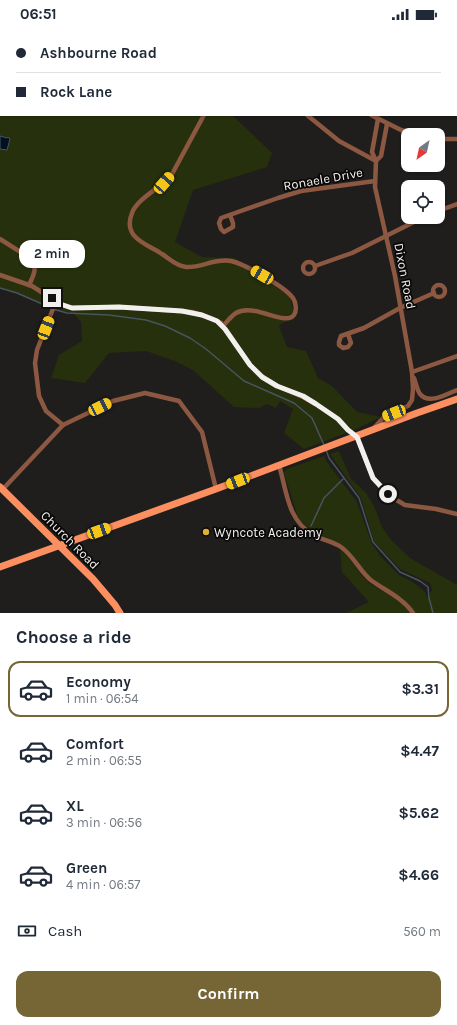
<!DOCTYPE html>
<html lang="en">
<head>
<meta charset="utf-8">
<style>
	:root { --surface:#fff; --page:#f6f6f7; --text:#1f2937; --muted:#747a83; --line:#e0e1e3; --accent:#766636 }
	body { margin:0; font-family:Karla,sans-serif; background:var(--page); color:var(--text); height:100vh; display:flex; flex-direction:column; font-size:15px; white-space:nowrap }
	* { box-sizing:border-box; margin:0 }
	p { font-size:13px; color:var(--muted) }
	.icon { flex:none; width:22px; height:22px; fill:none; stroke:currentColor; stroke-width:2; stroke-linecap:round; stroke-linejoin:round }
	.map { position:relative; height:585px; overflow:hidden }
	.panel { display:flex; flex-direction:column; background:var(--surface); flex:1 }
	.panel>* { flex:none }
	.guide { position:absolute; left:0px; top:0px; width:457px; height:88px; box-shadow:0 1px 3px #0004; display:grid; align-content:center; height:88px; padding:0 16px; background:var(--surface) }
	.needle { width:26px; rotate:213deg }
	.tools { position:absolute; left:401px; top:100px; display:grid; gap:8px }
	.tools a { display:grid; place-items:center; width:44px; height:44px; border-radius:8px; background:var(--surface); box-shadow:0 1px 3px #0004; font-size:20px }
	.end { position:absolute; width:18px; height:18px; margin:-9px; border:5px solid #f1f0ef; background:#111; box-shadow:0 0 0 2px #111 }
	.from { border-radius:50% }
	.bubble { position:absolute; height:28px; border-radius:12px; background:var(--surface); box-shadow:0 1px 3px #0004; font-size:13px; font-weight:700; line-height:28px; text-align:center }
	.car { position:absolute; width:12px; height:24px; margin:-12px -6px; border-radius:5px; box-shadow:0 0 3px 1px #0007; background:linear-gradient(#f5c518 24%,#345 0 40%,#f5c518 0 76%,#345 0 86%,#f5c518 0) }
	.guide b { display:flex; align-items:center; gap:14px; height:38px; font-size:15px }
	.guide b+b { border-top:1px solid var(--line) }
	.guide i { width:10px; height:10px; background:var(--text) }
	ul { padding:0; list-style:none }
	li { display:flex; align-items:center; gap:12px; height:56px; margin:0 8px 6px; padding:0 8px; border:2px solid transparent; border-radius:12px }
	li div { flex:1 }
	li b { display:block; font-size:15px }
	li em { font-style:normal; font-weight:700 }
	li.current { border-color:var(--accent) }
	li>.icon { width:36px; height:36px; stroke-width:1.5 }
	h2 { padding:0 16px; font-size:18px; line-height:48px }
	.pay { display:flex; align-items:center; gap:10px; height:44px; padding:0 16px; font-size:15px }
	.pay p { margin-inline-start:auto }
	.button { display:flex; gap:8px; margin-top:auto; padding:8px 16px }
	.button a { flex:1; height:46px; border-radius:12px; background:var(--accent); color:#fff; font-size:16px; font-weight:700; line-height:46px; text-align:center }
	.status { display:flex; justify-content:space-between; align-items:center; height:28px; padding:0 20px; background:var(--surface); direction:ltr }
	.status svg { height:11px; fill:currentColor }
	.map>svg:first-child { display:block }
	.green { fill:#26300c }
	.water { fill:#012; stroke:#485460 }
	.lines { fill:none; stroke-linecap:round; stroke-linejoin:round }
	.stream { stroke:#485460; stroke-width:1.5 }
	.street { stroke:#8c5842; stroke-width:4.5 }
	.primary { stroke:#fc8f60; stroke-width:7 }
	.route { stroke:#f1f0ef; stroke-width:5 }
	.poi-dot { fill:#e0b034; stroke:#090807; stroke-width:1.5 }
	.labels { text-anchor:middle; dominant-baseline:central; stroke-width:3.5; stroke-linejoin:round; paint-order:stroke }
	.street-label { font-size:13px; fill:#f1f0ef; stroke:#090807 }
	.poi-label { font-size:13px; fill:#f1f0ef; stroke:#090807; text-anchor:start }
</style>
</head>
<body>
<div class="status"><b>06:51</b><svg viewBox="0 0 49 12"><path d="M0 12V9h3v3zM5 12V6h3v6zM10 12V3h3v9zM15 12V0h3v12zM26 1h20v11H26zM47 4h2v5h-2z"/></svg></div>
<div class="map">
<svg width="457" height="585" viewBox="0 0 457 585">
	<rect width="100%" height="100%" fill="#1f1e1c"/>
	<g class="green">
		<polygon points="0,0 43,0 1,1 1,87 232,87 272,125 267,139 193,162 175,214 202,229 234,230 290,269 295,291 282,295 279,298 287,319 306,323 318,350 332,358 357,384 381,389 354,402 304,421 284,405 293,381 280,373 276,380 267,376 259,380 234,379 193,342 177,334 146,323 109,325 85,355 51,350 59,327 82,313 81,294 74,286 56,282 17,265 0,260"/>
		<polygon points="339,423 351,451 366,465 374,478 382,499 391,512 410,530 457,557 457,585 415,585 410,578 402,570 370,550 342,518 315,505 305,497 298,489 284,445 287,441 324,428 327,434 357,474 372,516 381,529 399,547 411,553 425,564 428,570 432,562 430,555 400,541 384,524 374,513 361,470 330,426"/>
		<path d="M 340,521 C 351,529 356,542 366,552 C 379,564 400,568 410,585 L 346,585 L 369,574 L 342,544 Z"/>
	</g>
	<polygon class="water" points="0,108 7,110 8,109 10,111 7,122 0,121"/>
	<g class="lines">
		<g class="stream">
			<polyline points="0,260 17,265 56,282 67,285 109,287 146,292 165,298 190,310 206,321 244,353 294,375 312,390 324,417"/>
			<polyline points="326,422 329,430 359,470 373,514 400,544 420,553 428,559 429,570 433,585"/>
			<polyline points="311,498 324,470 343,451"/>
		</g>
		<g class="street">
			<polyline points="267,0 268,1"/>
			<polyline points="157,1 158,0"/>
			<polyline points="209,1 209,0"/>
			<path d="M 204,87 L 171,148 C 160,160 137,171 132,185 C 122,210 147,216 162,226 C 170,231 176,238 186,239 C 201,240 215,230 231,233 C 245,236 285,259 293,270 C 296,274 297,283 294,287 C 285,299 253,274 236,285 C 231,288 227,294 223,298"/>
			<polyline points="307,87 339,113 376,133"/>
			<polyline points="371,87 401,102 418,107"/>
			<polyline points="438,111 457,111"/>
			<polyline points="376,133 381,128 387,96"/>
			<polyline points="438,183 457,176"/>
			<polyline points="230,187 233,195 233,199 224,204 221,201 219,195 221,190 278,170 301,163 375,153"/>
			<path d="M 0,211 L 33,232 C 37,241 33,249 29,257"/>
			<circle cx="309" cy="240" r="6"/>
			<polyline points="315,238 352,225 424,189"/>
			<polyline points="0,247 32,258 60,276 72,280 119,279 192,284 213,291 221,295 225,301 250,337 263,349 277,358 303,369 316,376 338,391 348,402 357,409 373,450 388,467 405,477 436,481 457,486"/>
			<circle cx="439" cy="263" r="6"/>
			<polyline points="56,273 37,322 35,335 39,368 46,383 63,397"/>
			<polyline points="348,306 351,315 348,319 343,320 339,317 339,314 341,308 364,300 400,280 434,265"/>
			<polyline points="412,344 457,328"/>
			<path d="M 414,350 C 416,355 417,362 420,366 C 429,377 447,366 457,362"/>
			<polyline points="373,401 384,389 408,378 412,372 413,361 412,344 395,248 375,159 376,133 372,124 378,91"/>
			<path d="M 279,437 C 287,464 287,491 313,507 C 322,512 333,513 341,519 C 354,528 360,544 372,553 C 386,563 403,570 413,585"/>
			<polyline points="3,461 63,397 113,373 145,365 179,373 202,404 216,461"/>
		</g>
		<g class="primary">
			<polyline points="0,459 93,551 115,577 120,585"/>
			<polyline points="0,539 216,461 417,385 457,371"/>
		</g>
	</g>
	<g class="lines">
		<polyline class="route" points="52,270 60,276 72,280 119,279 182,283 202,287 217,293 225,301 250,337 262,349 277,358 303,368 316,376 338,391 348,402 357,409 373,450 388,466"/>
	</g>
	<circle class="poi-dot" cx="206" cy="504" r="4"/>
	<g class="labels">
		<g class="street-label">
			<text transform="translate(323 151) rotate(-10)">Ronaele Drive</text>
			<text transform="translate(405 248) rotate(79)">Dixon Road</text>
			<text transform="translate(70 512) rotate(45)">Church Road</text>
		</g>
		<g class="poi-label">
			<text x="214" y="504">Wyncote Academy</text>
		</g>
	</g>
</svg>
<div class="tools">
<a><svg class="needle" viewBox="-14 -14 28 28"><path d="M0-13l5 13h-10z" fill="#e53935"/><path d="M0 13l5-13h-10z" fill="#747a83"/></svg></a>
<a><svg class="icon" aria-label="locate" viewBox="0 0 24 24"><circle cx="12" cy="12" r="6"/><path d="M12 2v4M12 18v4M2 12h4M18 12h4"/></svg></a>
</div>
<i class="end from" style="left:388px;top:466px"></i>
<i class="end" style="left:52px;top:270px"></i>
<div class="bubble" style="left:19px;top:212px;width:66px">2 min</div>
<i class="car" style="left:164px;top:155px;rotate:41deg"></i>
<i class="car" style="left:262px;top:247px;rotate:300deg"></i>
<i class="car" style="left:46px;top:300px;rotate:21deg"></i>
<i class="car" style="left:100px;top:379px;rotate:64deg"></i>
<i class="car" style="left:394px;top:385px;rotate:249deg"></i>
<i class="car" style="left:238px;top:453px;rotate:249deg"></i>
<i class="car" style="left:99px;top:503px;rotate:70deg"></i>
<div class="guide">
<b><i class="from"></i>Ashbourne Road</b>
<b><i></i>Rock Lane</b>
</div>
</div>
<section class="panel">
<h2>Choose a ride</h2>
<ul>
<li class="current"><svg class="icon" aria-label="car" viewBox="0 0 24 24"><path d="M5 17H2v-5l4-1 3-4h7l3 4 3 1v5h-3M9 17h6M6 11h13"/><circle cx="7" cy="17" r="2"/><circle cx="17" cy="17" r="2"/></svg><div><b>Economy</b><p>1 min · 06:54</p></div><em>$3.31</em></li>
<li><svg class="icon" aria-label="car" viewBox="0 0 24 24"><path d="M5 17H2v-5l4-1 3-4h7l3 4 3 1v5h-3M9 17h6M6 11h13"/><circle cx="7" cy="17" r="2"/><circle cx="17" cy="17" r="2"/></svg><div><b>Comfort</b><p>2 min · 06:55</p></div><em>$4.47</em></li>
<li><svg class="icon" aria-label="car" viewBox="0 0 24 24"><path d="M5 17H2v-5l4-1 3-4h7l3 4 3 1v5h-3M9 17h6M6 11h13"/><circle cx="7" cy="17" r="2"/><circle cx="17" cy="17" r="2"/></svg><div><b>XL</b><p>3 min · 06:56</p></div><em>$5.62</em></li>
<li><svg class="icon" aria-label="car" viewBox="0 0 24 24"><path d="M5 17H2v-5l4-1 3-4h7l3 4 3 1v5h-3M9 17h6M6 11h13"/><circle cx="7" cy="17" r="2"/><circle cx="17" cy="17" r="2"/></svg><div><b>Green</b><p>4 min · 06:57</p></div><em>$4.66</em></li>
</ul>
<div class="pay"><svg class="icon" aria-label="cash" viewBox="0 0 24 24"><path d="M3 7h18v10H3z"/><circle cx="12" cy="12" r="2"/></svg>Cash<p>560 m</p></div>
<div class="button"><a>Confirm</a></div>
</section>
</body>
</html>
